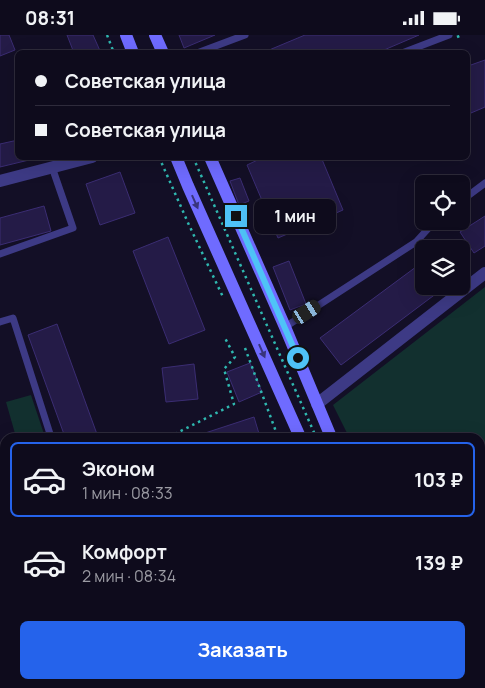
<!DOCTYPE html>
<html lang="ru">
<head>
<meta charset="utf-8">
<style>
	:root { --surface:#0e0b1c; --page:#171425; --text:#f1f3f6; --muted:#9b9ba3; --line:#2e2b3b; --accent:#2563eb }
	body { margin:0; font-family:Manrope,sans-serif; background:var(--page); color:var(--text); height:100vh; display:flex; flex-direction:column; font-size:19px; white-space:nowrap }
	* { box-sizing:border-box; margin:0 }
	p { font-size:16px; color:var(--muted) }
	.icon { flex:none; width:28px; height:28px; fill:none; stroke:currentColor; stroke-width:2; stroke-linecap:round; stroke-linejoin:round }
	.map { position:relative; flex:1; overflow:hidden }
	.details { position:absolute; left:0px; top:398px; width:485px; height:256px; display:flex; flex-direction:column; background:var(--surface); border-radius:15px 15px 0 0; box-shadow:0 5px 20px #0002,0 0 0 1px var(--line) }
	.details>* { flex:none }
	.top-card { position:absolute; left:15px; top:15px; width:455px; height:110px; border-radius:8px; box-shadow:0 5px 20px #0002,0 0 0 1px var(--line); display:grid; align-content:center; height:110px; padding:0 20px; background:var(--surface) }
	.tools { position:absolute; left:415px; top:140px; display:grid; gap:10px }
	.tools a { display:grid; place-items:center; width:55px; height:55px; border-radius:8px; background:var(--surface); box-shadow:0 5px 20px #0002,0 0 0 1px var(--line); font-size:25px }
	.end { position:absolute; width:22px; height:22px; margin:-11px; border:6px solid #4fc3f7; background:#111; box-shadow:0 0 0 2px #111 }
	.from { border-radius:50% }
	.bubble { position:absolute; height:35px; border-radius:8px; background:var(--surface); box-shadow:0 5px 20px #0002,0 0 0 1px var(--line); font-size:16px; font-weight:700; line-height:35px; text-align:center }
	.car { position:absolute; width:15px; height:30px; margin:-15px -8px; border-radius:6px; box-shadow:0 0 4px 1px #0007; background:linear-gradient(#222 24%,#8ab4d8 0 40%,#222 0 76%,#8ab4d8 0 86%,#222 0) }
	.top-card b { display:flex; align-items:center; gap:18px; height:48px; font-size:19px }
	.top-card b+b { border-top:1px solid var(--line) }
	.top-card i { width:12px; height:12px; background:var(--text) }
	ul { padding:9px 0 0; list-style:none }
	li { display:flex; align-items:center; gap:15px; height:75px; margin:0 10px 8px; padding:0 10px; border:2px solid transparent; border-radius:8px }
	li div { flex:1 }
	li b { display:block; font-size:19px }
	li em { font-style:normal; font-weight:700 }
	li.selected { border-color:var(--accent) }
	li>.icon { width:45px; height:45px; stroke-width:1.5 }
	.cta { display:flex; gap:10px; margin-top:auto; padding:10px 20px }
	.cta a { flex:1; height:58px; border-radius:8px; background:var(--accent); color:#fff; font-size:20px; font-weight:700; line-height:58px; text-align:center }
	.status { display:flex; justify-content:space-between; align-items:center; height:35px; padding:0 25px; background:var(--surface); direction:ltr }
	.status svg { height:14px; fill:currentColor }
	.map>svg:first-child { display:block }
	.green { fill:#12302f }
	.building { fill:#241b47; stroke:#3b2d73 }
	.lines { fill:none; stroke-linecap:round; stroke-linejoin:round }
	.path { stroke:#2fb8b0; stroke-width:2.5; stroke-dasharray:2.5 4; stroke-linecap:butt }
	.lane { stroke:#3d3a85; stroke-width:7 }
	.street { stroke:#3d3a85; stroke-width:12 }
	.secondary { stroke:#6f6bff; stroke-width:12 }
	.oneway { fill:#38347d }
	.route { stroke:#4fc3f7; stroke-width:6 }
</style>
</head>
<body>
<div class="status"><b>08:31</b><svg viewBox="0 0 49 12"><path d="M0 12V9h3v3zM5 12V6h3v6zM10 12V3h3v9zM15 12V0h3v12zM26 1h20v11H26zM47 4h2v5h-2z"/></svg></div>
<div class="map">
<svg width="485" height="653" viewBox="0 0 485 653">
	<rect width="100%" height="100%" fill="#130f26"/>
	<g class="green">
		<polygon points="485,252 485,453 480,452 480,402 349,402 333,370"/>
		<polygon points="31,360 45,402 16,402 6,367"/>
	</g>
	<g class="building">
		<polygon points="0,0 9,0 15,15 0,21"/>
		<polygon points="67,0 93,0 101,18 74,18"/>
		<polygon points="179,0 215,0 184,13"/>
		<polygon points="305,0 419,0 377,18 262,18"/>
		<polygon points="485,25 485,72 471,78 468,68 468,31"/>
		<polygon points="18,105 18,122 28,122 29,125 0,132 0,109"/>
		<polygon points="264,122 321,122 343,175 278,203 247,130"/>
		<polygon points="120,137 135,178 100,190 86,149"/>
		<polygon points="240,143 249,166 239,170 230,146"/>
		<polygon points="44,171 51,196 0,210 0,183"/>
		<polygon points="485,181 485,211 474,218 460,197"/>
		<polygon points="168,202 205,295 169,309 133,216"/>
		<polygon points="289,226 306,269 290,275 273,232"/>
		<polygon points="424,226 424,251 445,252 341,330 320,303"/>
		<polygon points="57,289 98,402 65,402 28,300"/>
		<polygon points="250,328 262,357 239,367 227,337"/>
		<polygon points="194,329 198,364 166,367 162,333"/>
		<polygon points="254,382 260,402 193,402"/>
		<polygon points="0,451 5,452 5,487 0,486"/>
		<polygon points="0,543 5,543 5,574 0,573"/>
		<polygon points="0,617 5,618 5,648 0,647"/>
		<polygon points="14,649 102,649 102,653 44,653"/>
		<polygon points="211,649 355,649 356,653 184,653"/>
	</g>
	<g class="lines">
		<g class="path">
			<polyline points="107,0 114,18"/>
			<polyline points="457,2 462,0"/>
			<polyline points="159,122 189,190 223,262"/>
			<polyline points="193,122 316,402"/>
			<polyline points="245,313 278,402"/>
			<polyline points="169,402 234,369 224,334 235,322 225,303"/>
			<polyline points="480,529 485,522"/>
		</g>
		<g class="lane">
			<polyline points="197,18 245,0"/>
			<polyline points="402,18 449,0"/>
			<polyline points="461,166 485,148"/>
			<polyline points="0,219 73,193 52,132"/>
			<polyline points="0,287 13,283 51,402"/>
			<polyline points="285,292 416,207 435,186"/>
			<polyline points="0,425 5,427"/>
			<polyline points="0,496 5,497"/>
			<polyline points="0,582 5,583"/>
			<polyline points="131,653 133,649"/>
		</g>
		<g class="street">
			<polyline points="0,146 92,122"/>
			<polyline points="317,369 485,238"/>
		</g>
		<g class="secondary">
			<polyline points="126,0 133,18"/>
			<polyline points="155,0 163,18"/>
			<polyline points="176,122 188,151 300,402"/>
			<polyline points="210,122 285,292 331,402"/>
			<polyline points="480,474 485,475"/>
			<polyline points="374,649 374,653"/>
		</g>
	</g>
	<defs><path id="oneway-solid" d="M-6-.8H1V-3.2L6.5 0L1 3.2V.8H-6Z" transform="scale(1.25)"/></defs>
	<g class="oneway">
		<use href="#oneway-solid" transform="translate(195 167) rotate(66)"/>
		<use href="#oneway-solid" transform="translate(262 316) rotate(66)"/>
	</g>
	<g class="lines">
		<polyline class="route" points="236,181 298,323"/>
	</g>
</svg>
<div class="tools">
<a><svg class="icon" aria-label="locate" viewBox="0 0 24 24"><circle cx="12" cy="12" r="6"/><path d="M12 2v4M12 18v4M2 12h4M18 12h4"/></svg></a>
<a><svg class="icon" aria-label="layers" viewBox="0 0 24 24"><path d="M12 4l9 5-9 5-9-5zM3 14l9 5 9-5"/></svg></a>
</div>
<i class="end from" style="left:298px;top:323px"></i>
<i class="end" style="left:236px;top:181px"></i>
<div class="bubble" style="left:254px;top:164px;width:82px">1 мин</div>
<i class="car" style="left:307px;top:277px;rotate:57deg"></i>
<div class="top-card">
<b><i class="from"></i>Советская улица</b>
<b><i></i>Советская улица</b>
</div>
<section class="details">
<ul>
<li class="selected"><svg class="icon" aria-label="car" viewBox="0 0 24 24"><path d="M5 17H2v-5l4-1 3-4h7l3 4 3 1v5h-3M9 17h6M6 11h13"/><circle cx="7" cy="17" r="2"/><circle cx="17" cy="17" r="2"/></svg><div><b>Эконом</b><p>1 мин · 08:33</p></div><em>103 ₽</em></li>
<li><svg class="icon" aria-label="car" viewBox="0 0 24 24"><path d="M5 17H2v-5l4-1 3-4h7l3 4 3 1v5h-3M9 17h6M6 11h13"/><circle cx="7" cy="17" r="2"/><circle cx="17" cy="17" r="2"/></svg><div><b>Комфорт</b><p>2 мин · 08:34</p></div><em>139 ₽</em></li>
</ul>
<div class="cta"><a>Заказать</a></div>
</section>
</div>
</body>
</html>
